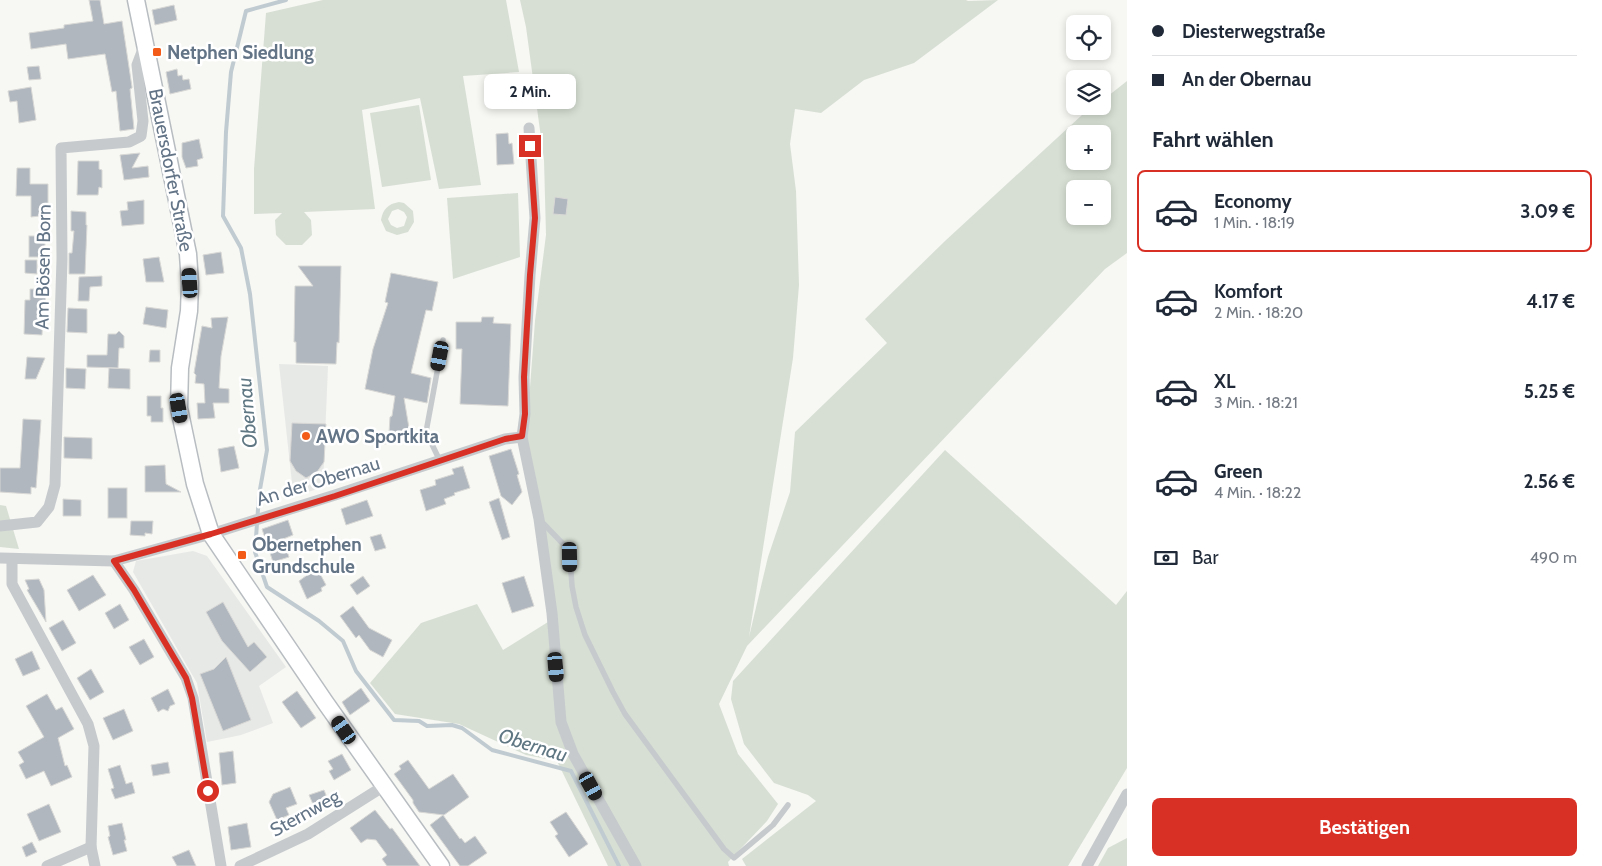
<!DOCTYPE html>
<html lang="de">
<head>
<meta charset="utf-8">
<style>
	:root { --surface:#fff; --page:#f2f2f3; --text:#1f2937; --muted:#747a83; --line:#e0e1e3; --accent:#d93025 }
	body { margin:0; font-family:Cabin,sans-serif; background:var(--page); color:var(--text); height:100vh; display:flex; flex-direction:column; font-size:19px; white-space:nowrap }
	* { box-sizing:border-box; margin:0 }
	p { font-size:16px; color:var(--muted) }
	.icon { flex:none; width:28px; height:28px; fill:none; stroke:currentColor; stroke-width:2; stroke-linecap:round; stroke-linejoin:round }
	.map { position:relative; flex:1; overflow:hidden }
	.drawer { display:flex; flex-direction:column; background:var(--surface); width:475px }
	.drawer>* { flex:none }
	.guide { display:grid; align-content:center; height:110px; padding:0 25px; background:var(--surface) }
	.buttons { position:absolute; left:1066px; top:15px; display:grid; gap:10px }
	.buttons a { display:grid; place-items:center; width:45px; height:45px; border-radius:8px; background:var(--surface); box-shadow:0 2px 8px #0003; font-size:25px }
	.end { position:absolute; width:22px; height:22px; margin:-11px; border:6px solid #d93025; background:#fff; box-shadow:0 0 0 2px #fff }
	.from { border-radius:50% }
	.bubble { position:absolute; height:35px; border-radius:8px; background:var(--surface); box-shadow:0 2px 8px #0003; font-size:16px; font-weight:700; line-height:35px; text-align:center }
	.car { position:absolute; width:15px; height:30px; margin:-15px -8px; border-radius:6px; box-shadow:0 0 4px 1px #0007; background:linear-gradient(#222 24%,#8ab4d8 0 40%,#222 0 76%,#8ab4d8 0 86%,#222 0) }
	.guide b { display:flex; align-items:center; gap:18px; height:48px; font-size:19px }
	.guide b+b { border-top:1px solid var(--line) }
	.guide i { width:12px; height:12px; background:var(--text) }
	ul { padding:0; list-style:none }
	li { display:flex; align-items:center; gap:15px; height:82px; margin:0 10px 8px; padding:0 15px; border:2px solid transparent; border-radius:8px }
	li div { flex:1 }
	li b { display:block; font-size:19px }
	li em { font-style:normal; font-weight:700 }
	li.selected { border-color:var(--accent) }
	li>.icon { width:45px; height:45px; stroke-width:1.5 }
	h2 { padding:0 25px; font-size:22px; line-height:60px }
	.pay { display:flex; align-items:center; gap:12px; height:55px; padding:0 25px; font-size:19px }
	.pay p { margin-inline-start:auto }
	.button { display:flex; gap:10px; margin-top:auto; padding:10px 25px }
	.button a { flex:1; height:58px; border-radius:8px; background:var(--accent); color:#fff; font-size:20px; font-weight:700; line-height:58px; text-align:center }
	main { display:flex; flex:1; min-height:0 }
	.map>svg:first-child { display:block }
	.built { fill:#e7e9e7 }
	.green { fill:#d7dfd4; fill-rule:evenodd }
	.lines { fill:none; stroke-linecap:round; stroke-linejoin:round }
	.stream { stroke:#c0cbd1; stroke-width:4 }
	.building { fill:#b0b7be; stroke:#d8d8d6 }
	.secondary-casing { stroke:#b8bdc2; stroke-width:19 }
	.lane { stroke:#c6cacd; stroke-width:5.5 }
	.street { stroke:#c6cacd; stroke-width:11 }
	.secondary { stroke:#fff; stroke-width:16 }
	.route { stroke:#d93025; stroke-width:6 }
	.poi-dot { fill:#f25c18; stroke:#fff; stroke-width:2 }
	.labels { text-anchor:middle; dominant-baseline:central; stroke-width:5; stroke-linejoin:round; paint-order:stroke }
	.poi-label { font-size:19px; font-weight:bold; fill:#637487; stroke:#fff; text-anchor:start }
	.street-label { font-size:19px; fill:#637487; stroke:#fff }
	.water-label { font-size:20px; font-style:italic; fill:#5f7783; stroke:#fff }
</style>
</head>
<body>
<main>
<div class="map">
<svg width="1127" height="866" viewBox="0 0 1127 866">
	<rect width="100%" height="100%" fill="#f7f7f3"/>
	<g class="built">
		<polygon points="279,364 328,366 323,484 317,489 296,496 293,492"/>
		<polygon points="193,551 207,556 286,667 259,686 273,723 241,735 207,742 197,683 133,572 136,561"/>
	</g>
	<g class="green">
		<polygon points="323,0 506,0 519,72 463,76 481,185 439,189 420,98 362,110 375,209 304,212 311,220 312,235 302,245 286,245 276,235 275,220 282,213 254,214 254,169 266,13"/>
		<path d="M 520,0 L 966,0 L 968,1 L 998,0 L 914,63 L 864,80 L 821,113 L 795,109 L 790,144 L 796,191 L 799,285 L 793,358 L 749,637 L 768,557 L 790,492 L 795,432 L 887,343 L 865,319 L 945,241 L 1082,115 L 1093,106 L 1102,106 L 1103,100 L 1127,81 L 1127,253 L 1105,269 L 747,646 L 719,704 L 738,754 L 778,804 L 767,821 L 728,862 L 729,866 L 608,866 L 557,761 L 526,755 L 459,724 L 395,714 L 370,683 L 421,623 L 477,604 L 503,650 L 548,622 L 526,440 L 535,321 L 546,235 L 544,160 L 526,27 ZM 1075,134 L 1102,134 L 1102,161 L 1075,161 ZM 1075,189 L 1102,189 L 1102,216 L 1075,216 Z"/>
		<polygon points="419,105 431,180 382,187 370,113"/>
		<polygon points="518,193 520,257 453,279 447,198"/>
		<path d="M 399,202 L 404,203 L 413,211 L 414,222 L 408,232 L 397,235 L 386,231 L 381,220 C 383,209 388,204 399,202 ZM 398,209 L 404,212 L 407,217 L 404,226 L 397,228 L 391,225 L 388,219 L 392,211 Z"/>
		<polygon points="945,450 1116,605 1127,591 1127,768 1068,866 746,866 742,859 816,801 808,795 774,783 744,744 731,699 733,681"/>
		<polygon points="0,505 6,506 19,549 0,547"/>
		<polygon points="1127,838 1127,866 1098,866 1108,848"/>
	</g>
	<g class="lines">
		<polyline class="stream" points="286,0 246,11 231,72 226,132 223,216 241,248 250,294 267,450 259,495 255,552 267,587 319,621 343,641 356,671 394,720 419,721 427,726 452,725 462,728 492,750 571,771 619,866"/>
	</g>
	<g class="building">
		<polygon points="89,0 100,0 104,24 122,21 132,87 132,88 130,89 134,129 120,131 116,91 112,92 105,54 68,59 66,44 31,49 29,33 64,28 64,25 93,21"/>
		<polygon points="174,5 177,20 155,25 152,10"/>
		<polygon points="39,66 41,79 29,80 27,67"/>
		<polygon points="177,69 178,76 182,75 183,80 189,79 191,89 170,94 166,72"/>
		<polygon points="510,85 511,104 498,105 496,87"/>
		<polygon points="31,87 36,120 19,123 17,101 10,102 8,91"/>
		<polygon points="508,133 509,144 512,143 514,164 497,165 496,134"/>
		<polygon points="199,139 203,158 197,160 198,166 186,168 182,157 182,143"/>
		<polygon points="140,153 132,168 148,166 149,177 124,180 120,155"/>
		<polygon points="78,161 99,161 99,169 102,170 102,188 99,187 98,195 77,195"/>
		<polygon points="17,168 30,168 30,184 48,184 48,215 31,217 31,196 16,196"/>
		<polygon points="555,197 568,199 566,215 553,214"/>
		<polygon points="144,200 144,224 122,226 120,211 128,210 127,202"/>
		<polygon points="71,211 86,212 86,225 87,225 85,274 69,274 69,253 72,253 74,231 71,231"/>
		<rect x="29" y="236" width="16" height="21"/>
		<polygon points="221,252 224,273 206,275 203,255"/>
		<polygon points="159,257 164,282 146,282 143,259"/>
		<polygon points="25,260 37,260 37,274 25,273"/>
		<polygon points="298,266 341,266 339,343 337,342 336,364 296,363 296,342 294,342 295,286 313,286"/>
		<polygon points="391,273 438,282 432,311 426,310 411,373 431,378 427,403 404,398 411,440 384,444 382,434 389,433 390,417 392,416 395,396 365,389 373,349 388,303 385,302"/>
		<polygon points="102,276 102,286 90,287 89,301 78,301 79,277"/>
		<polygon points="30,289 46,289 45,309 43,309 42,335 24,334 25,300 30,300"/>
		<polygon points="146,307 168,310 166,328 143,324"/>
		<polygon points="68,308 87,309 87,333 67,332"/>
		<polygon points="228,317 221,356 219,388 229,389 229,403 213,403 215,418 198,419 197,403 205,403 204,384 195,383 196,375 194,373 202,326 212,328 211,318"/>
		<polygon points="482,317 494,317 493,323 511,324 508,406 460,404 462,349 456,349 456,322 481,322"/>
		<polygon points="119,331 124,336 124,348 119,348 118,368 87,367 87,355 107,355 108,334 116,334"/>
		<polygon points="150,350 160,350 160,362 149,362"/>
		<polygon points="27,357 45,358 36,379 25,379"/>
		<polygon points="66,368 86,369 85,389 66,388"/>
		<polygon points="109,368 130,369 130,389 108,388"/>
		<polygon points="147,396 161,396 161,408 163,408 163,422 151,422 151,416 147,416"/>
		<polygon points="23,419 41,420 36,488 31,487 31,494 0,492 0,468 20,468"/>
		<polygon points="292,423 326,424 324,462 317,472 306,478 296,471 290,461"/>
		<polygon points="64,437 92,438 92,459 64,458"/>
		<polygon points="234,446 239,468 221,472 218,449"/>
		<polygon points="511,449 519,474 517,475 522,492 512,505 501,496 489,456"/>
		<polygon points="165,465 166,484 181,492 145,492 145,466"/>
		<polygon points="463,466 470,488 454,493 455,495 444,499 446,504 426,511 420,490 436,485 435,480 454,474 452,469"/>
		<rect x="108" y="488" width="19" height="30"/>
		<polygon points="499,498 510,537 502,540 489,502"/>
		<polygon points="63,499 81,500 81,516 63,516"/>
		<polygon points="367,500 373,516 346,525 341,509"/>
		<polygon points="288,520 293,535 283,539 289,557 273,562 262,529"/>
		<polygon points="131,521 153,521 152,534 145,533 145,536 130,535"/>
		<polygon points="381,534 386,548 375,551 370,537"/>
		<polygon points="317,568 326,585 321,588 322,591 307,599 299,581"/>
		<polygon points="93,575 106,595 79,611 67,590"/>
		<polygon points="363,576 370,586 357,595 350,585"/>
		<polygon points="524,576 534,606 512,613 502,583"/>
		<polygon points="39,579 44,590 46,622 27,590 29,589 25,580"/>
		<polygon points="223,602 248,647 254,642 267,657 250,672 222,641 206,612"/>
		<polygon points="120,604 129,620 114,629 105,613"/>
		<polygon points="353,606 369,628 392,640 383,657 370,650 359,635 356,638 340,616"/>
		<polygon points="63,620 76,643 62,651 49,628"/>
		<polygon points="144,639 154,657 140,665 129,647"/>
		<polygon points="32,651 40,669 23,676 15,659"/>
		<polygon points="226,657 251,720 223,731 200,674 214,669"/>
		<polygon points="91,669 104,692 90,700 77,678"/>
		<polygon points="361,688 370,701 350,715 342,702"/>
		<polygon points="168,689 175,704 170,706 168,711 163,709 158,712 151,698"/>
		<polygon points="297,691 316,718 301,728 282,702"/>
		<polygon points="47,694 56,710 62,707 74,729 58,738 65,766 67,765 72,777 51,786 44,771 26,779 19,765 24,762 18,752 44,737 26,706"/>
		<polygon points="124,709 133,731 113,740 103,718"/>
		<polygon points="233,751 236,783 222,785 219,753"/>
		<polygon points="342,754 351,770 334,780 329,771 333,769 328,761"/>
		<polygon points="408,760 429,789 453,774 469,797 444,815 419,812 413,803 413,800 394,774 401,769 399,766"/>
		<polygon points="168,762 170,773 153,776 151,765"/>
		<polygon points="120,765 126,784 132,782 135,793 115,799 111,789 114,788 108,769"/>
		<polygon points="290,787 297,804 286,808 289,815 277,820 269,802 273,794"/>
		<polygon points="324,790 330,805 316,811 309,795"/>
		<polygon points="49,804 61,832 39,841 27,814"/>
		<polygon points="375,810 390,829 392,828 420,866 387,866 382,859 387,855 376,840 367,839 361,843 350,828"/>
		<polygon points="566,812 588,844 569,857 555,836 558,834 550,822"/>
		<polygon points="443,815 460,839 461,838 465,843 475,836 487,853 468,866 460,866 430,825"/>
		<polygon points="122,823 126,840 124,840 127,851 113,855 108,837 110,836 108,826"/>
		<polygon points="247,823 251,847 231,850 228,827"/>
		<polygon points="32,842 37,852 26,857 22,847"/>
		<polygon points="189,850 196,866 177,866 172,857"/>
	</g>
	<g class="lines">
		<defs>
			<polyline id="secondary" points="136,0 188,254 190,283 189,311 180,368 179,408 195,484 211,534 325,702 441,866"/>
		</defs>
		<use href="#secondary" class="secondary-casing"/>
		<g class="lane">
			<polyline points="440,461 426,432 443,340"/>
			<polyline points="540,520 567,548 570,557 572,586 576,607 585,635 613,692 625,714 724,849 734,858 773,825 788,805"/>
		</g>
		<g class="street">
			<polyline points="529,128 535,218 530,275 524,377 525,414 522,437 539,519 552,613 561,722 573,754 636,866"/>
			<polyline points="0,526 37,522 49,507 55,485 62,259 61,148 129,142 141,136 143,121 137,65 145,44"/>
			<polyline points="0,558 114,561 211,534 335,495 505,439 522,437"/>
			<polyline points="12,559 12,584 88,724 94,746 91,847 95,866"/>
			<polyline points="114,561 134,590 186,678 193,698 221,866"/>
			<polyline points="47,866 91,847"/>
			<polyline points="240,866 308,834 384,786"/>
			<polyline points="1087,866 1127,794"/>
		</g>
		<use href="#secondary" class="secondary"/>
	</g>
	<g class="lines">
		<polyline class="route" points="208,791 192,698 186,678 134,590 114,561 211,534 335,496 505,439 522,436 525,414 524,377 530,275 535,218 530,146"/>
	</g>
	<g class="poi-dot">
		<rect x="152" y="47" width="10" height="10" rx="2.5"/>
		<circle cx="306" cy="436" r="5"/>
		<rect x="237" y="550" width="10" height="10" rx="2.5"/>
	</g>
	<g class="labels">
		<g class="poi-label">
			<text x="167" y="52">Netphen Siedlung</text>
			<text x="316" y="436">AWO Sportkita</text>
			<text x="252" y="544">Obernetphen<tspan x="252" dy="22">Grundschule</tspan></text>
		</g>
		<g class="street-label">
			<text transform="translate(171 170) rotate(79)">Brauersdorfer Straße</text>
			<text transform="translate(43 267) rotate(-89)">Am Bösen Born</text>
			<text transform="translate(318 481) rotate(-17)">An der Obernau</text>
			<text transform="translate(305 813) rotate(-29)">Sternweg</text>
		</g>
		<g class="water-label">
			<text transform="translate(247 413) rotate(-95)">Obernau</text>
			<text transform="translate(533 745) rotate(17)">Obernau</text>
		</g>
	</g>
</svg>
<div class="buttons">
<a><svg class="icon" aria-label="locate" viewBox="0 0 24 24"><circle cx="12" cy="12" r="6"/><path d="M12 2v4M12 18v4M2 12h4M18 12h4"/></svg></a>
<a><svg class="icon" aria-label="layers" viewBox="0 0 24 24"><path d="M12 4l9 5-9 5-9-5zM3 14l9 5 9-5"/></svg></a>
<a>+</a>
<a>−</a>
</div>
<i class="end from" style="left:208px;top:791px"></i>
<i class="end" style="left:530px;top:146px"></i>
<div class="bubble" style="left:484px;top:74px;width:92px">2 Min.</div>
<i class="car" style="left:190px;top:283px;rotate:356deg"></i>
<i class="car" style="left:440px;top:356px;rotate:191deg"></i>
<i class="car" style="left:179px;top:408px;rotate:170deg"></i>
<i class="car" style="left:570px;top:557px;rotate:179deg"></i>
<i class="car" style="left:556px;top:667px;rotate:175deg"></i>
<i class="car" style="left:344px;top:730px;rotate:325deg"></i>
<i class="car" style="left:591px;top:786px;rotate:151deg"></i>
</div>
<section class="drawer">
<div class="guide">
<b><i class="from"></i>Diesterwegstraße</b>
<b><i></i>An der Obernau</b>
</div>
<h2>Fahrt wählen</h2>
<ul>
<li class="selected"><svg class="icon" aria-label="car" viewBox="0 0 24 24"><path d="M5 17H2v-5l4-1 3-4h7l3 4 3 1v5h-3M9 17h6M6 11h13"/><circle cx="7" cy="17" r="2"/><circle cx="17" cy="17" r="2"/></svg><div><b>Economy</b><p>1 Min. · 18:19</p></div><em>3.09 €</em></li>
<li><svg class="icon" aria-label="car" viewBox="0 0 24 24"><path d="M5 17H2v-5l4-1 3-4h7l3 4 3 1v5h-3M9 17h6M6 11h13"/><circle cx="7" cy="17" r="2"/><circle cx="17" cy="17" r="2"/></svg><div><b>Komfort</b><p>2 Min. · 18:20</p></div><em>4.17 €</em></li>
<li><svg class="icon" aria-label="car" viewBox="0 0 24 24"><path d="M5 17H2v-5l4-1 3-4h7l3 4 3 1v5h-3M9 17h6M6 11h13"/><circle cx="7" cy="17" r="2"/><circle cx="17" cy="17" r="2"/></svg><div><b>XL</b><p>3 Min. · 18:21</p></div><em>5.25 €</em></li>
<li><svg class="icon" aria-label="car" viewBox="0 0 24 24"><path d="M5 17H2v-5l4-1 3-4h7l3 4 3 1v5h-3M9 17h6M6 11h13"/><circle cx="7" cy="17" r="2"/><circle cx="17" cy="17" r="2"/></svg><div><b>Green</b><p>4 Min. · 18:22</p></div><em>2.56 €</em></li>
</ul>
<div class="pay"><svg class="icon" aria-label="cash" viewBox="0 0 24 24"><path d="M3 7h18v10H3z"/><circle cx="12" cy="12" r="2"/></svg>Bar<p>490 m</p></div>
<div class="button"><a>Bestätigen</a></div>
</section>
</main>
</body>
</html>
